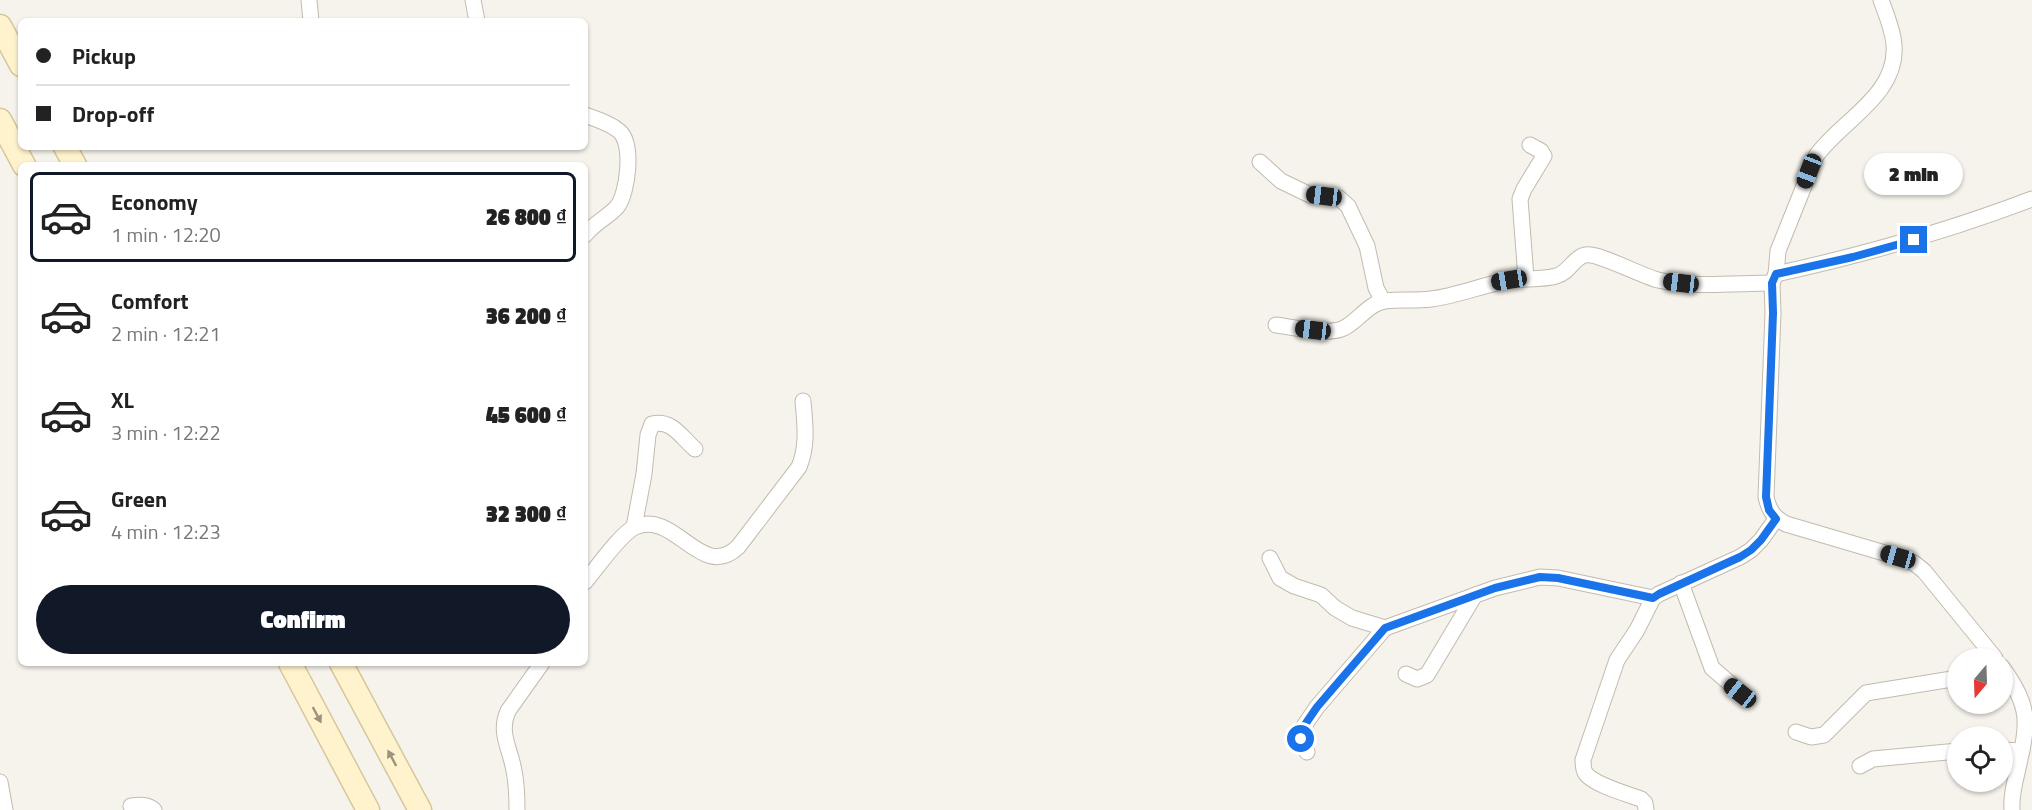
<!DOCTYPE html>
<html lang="en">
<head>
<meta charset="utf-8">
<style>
	:root { --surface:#fff; --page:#f2f2f2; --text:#222; --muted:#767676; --line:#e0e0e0; --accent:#111827 }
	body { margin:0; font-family:"Titillium Web",sans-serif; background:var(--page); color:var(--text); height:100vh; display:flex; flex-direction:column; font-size:22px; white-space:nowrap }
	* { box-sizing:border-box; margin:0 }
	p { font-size:20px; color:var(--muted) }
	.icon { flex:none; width:33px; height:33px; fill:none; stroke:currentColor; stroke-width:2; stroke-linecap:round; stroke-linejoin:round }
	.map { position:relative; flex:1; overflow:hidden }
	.sheet { position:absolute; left:18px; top:162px; width:570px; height:504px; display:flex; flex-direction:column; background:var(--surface); border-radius:9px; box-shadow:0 2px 4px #0004 }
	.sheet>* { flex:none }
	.guide { position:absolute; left:18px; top:18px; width:570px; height:132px; border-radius:9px; box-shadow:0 2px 4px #0004; display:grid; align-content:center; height:132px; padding:0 18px; background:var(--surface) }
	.needle { width:39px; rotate:199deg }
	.fabs { position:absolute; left:1947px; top:648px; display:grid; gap:12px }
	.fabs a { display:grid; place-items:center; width:66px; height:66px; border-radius:50%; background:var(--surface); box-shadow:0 2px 4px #0004; font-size:30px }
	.end { position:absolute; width:27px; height:27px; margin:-14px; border:8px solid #1a73e8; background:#fff; box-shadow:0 0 0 3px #fff }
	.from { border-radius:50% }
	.bubble { position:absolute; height:42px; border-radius:21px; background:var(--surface); box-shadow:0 2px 4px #0004; font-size:20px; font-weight:800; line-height:42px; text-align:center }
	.car { position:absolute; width:18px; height:36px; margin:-18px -9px; border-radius:8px; box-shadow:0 0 4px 2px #0007; background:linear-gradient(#222 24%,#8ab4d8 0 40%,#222 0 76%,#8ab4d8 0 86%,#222 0) }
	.guide b { display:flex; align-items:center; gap:21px; height:57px; font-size:22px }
	.guide b+b { border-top:2px solid var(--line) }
	.guide i { width:15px; height:15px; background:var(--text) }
	ul { padding:10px 0 0; list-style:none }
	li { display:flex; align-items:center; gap:18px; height:90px; margin:0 12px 9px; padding:0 6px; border:3px solid transparent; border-radius:9px }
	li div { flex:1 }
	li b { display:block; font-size:22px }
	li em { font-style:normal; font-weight:800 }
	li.selected { border-color:var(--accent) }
	li>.icon { width:54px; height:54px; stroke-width:1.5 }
	.button { display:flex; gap:12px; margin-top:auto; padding:12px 18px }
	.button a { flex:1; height:69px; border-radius:36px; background:var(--accent); color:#fff; font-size:24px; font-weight:800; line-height:69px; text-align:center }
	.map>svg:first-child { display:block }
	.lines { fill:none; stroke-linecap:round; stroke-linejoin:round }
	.street-casing { stroke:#c2bbae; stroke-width:17 }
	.secondary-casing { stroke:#d6c79b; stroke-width:25 }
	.street { stroke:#fff; stroke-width:15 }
	.secondary { stroke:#fff3cd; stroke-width:22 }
	.oneway { fill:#9c937c }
	.route { stroke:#1a73e8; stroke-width:8 }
</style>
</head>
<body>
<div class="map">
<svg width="2032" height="810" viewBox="0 0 2032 810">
	<rect width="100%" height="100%" fill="#f6f3ec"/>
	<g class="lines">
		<defs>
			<g id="street">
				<polyline points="309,0 311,21"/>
				<polyline points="473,0 477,21"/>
				<path d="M 1881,0 C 1886,14 1893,30 1894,45 C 1898,95 1842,120 1816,156 L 1778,251 L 1776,274 L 1772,283 L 1773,313 L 1766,497 C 1769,510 1773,517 1786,524 L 1898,557 L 1914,563 L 1924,571 L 1995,658"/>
				<path d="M 585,115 C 596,119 610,123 619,131 C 634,143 628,193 617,207 C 608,217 594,223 585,235"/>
				<polyline points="1260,162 1281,181 1310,195 1339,198 1348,206 1367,246 1376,288 1383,301"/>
				<path d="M 1776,274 C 1863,255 1948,231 2032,199"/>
				<polyline points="1526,278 1520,199 1524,189 1544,156 1541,151 1530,145"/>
				<path d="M 1276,325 C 1293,327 1329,336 1344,328 C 1358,321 1369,303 1385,301 C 1400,299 1416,301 1431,299 C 1458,296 1484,284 1511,280 C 1525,278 1542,280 1556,276 C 1569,273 1573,258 1585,255 C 1598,252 1641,276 1658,280 C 1691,288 1738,283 1772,283"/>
				<path d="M 634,527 L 644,474 L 648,435 L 652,424 C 672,419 681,437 695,449"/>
				<polyline points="1270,558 1280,578 1294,586 1321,595 1335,608 1352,618 1385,628 1495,588 1540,577 1558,578 1653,598"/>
				<path d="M 585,582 C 596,569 621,533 635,527 C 675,509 701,582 738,547 L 799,467 C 808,445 805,425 803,401"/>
				<polyline points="1681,583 1712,668 1741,693"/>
				<path d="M 2002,667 C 2032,709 2028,723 2017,773 C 2014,785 2011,797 2012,810"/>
				<polyline points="1406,674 1417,679 1427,675 1475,595"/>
				<polyline points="1796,732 1811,737 1824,735 1866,693 1958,678"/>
				<polyline points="2002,750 2022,751"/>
				<polyline points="1307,752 1301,739 1304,726 1317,707 1385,628"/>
				<polyline points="1860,766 1873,759 1958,751"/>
				<polyline points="0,782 5,810"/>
				<path d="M 131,806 C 139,805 148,804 154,810"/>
				<path d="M 517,810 C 517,797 517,785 514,771 C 511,750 498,733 508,711 L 542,663"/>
				<path d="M 1646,810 L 1645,803 L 1641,799 C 1627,794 1595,785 1586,774 C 1583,770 1583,765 1583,760 L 1617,660 L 1637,630 L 1653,598 L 1659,594 L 1740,557 L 1751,550 L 1761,540 L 1776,519"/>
			</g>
			<g id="secondary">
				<polyline points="0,26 21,65"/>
				<polyline points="0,120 24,165"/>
				<polyline points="65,147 75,165"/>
				<polyline points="290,663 368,810"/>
				<polyline points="341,663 420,810"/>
			</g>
		</defs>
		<use href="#street" class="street-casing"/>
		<use href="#secondary" class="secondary-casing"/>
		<use href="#street" class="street"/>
		<use href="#secondary" class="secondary"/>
	</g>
	<defs><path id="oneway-solid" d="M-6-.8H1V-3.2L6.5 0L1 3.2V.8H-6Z" transform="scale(1.5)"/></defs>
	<g class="oneway">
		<use href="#oneway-solid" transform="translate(317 715) rotate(62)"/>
		<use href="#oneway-solid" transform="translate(392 758) rotate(-118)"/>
	</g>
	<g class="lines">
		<polyline class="route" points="1301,739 1304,726 1317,707 1385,628 1495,588 1540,577 1558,578 1653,598 1659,594 1740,557 1751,550 1761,540 1776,519 1769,510 1766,497 1773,313 1772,283 1776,274 1853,257 1914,240"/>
	</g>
</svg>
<div class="fabs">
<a><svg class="needle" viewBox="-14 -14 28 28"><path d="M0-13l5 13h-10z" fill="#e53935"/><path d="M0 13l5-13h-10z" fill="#767676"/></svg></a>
<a><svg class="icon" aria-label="locate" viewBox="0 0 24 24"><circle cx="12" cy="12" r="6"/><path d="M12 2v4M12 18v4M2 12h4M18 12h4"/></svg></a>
</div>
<i class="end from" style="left:1301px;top:739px"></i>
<i class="end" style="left:1914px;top:240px"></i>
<div class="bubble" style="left:1864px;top:153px;width:99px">2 min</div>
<i class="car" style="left:1809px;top:171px;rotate:201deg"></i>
<i class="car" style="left:1324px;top:196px;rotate:277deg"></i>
<i class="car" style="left:1509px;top:280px;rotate:261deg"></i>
<i class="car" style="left:1681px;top:283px;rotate:277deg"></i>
<i class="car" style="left:1313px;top:330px;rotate:277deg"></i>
<i class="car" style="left:1898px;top:557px;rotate:286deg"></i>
<i class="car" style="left:1740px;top:693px;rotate:308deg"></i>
<div class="guide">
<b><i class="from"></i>Pickup</b>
<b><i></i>Drop-off</b>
</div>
<section class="sheet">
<ul>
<li class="selected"><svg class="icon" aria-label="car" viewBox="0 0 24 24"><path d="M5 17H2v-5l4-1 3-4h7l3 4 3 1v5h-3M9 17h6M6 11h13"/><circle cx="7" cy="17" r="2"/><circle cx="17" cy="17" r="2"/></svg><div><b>Economy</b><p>1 min · 12:20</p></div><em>26 800 ₫</em></li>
<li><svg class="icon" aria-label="car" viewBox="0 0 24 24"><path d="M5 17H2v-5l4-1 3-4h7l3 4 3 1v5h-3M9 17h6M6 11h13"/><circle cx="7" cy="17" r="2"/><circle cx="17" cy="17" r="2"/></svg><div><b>Comfort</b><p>2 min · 12:21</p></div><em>36 200 ₫</em></li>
<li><svg class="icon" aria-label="car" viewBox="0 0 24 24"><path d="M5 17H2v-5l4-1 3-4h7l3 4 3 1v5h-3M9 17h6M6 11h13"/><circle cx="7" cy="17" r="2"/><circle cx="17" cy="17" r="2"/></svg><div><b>XL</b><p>3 min · 12:22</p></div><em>45 600 ₫</em></li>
<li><svg class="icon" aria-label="car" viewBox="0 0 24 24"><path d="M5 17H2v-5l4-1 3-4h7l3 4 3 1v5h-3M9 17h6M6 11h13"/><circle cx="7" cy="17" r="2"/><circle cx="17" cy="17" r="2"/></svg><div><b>Green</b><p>4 min · 12:23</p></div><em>32 300 ₫</em></li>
</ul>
<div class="button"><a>Confirm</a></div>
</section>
</div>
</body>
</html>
